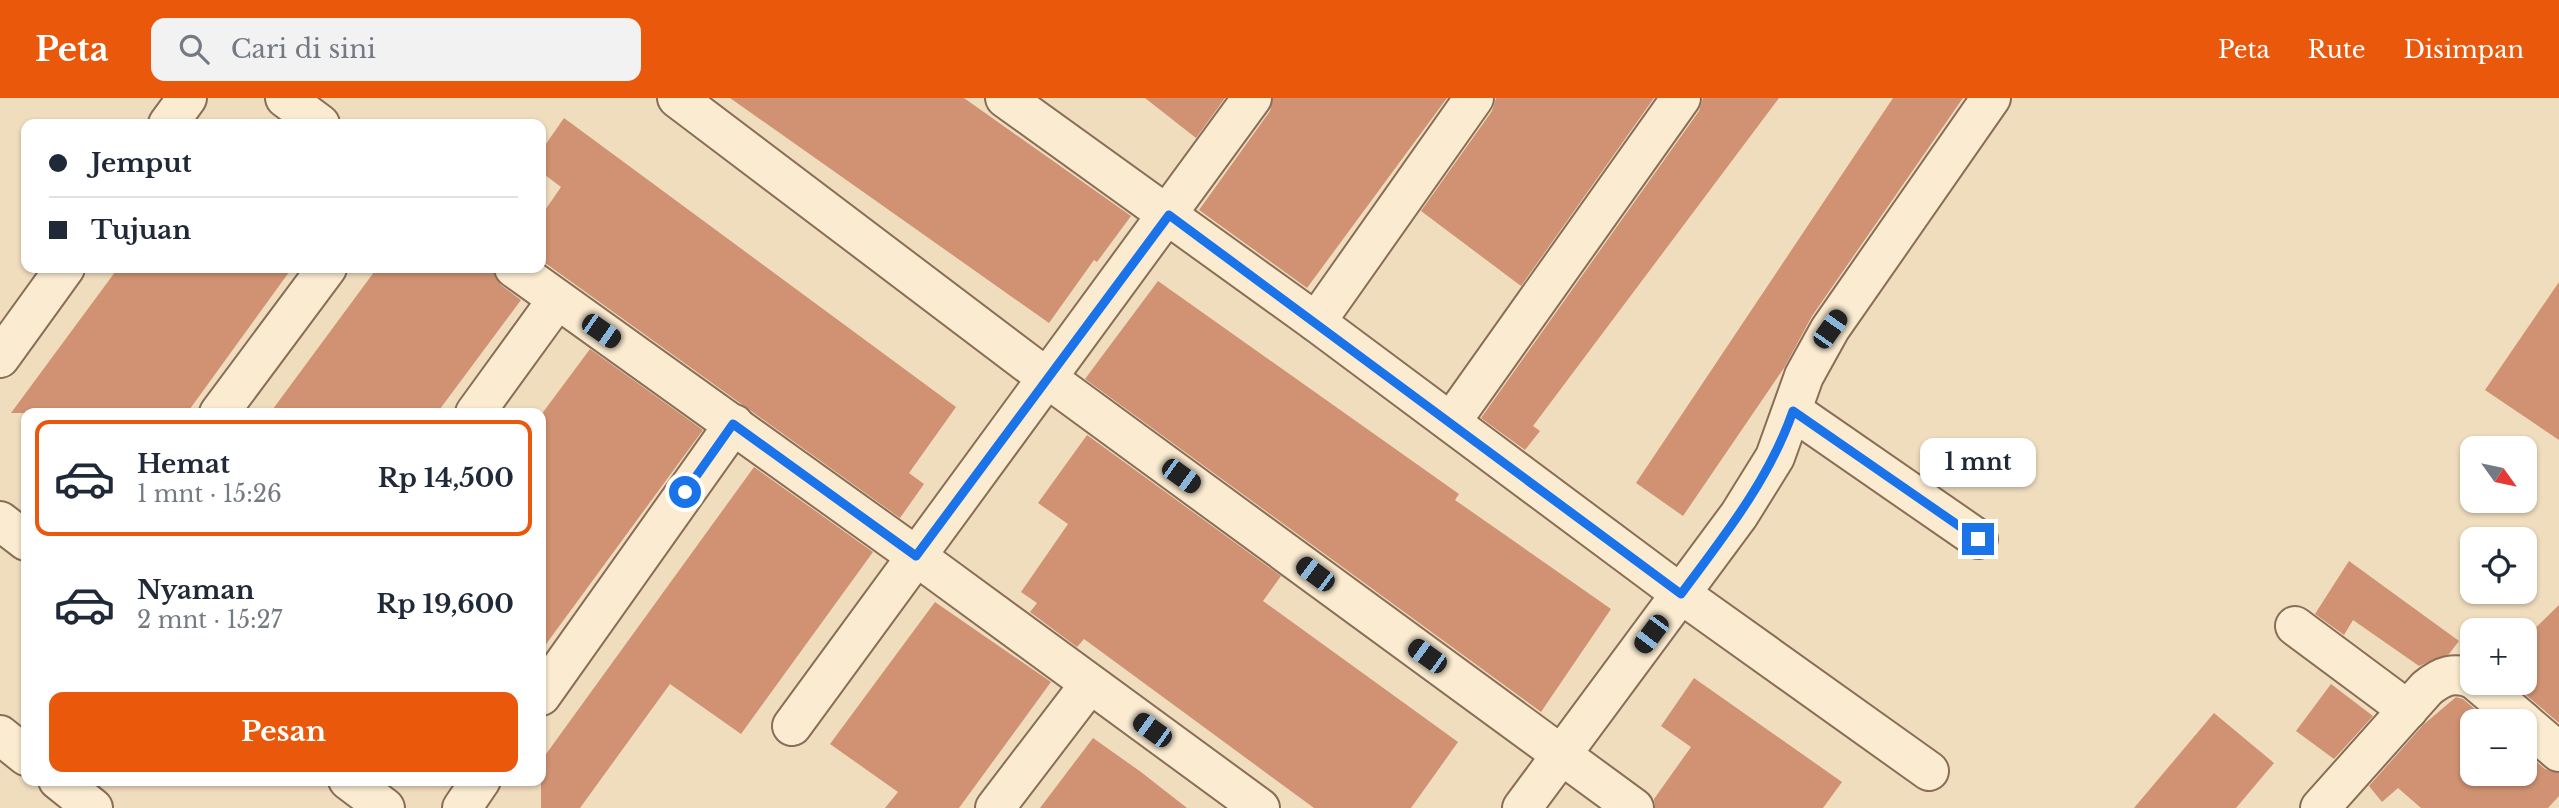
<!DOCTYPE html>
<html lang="id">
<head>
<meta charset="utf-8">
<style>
	:root { --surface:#fff; --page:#f2f2f3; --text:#1f2937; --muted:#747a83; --line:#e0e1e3; --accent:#ea580c }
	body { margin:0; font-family:"Libre Baskerville",serif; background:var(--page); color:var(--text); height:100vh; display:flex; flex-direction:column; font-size:26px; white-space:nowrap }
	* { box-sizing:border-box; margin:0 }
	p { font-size:23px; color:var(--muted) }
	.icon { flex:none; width:38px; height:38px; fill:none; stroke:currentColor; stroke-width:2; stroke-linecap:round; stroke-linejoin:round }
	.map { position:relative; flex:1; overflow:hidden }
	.side { position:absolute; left:21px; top:310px; width:525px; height:378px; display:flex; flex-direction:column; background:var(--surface); border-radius:14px; box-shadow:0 2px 5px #0004 }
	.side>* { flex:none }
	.guide { position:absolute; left:21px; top:21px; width:525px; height:154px; border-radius:14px; box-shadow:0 2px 5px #0004; display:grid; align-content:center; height:154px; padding:0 28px; background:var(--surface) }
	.needle { width:46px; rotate:123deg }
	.controls { position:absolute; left:2460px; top:338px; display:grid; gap:14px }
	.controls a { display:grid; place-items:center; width:77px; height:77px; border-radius:14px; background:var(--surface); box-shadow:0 2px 5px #0004; font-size:35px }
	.end { position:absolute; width:32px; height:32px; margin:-16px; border:9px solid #1a73e8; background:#fff; box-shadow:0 0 0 4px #fff }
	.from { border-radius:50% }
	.bubble { position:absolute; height:49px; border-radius:14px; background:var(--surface); box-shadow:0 2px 5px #0004; font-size:23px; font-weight:800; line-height:49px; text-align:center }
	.car { position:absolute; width:21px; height:42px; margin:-21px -10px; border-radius:9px; box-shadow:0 0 5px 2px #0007; background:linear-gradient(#222 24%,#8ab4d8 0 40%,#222 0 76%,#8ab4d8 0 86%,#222 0) }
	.guide b { display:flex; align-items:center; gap:24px; height:66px; font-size:26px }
	.guide b+b { border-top:2px solid var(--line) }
	.guide i { width:18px; height:18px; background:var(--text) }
	ul { padding:12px 0 0; list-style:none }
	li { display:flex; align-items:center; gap:21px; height:116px; margin:0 14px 10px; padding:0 14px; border:4px solid transparent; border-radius:14px }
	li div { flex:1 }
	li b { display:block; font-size:26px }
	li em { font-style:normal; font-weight:800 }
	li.selected { border-color:var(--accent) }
	li>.icon { width:63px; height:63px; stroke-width:1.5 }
	.action { display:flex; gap:14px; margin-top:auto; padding:14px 28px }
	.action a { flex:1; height:80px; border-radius:14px; background:var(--accent); color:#fff; font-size:28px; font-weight:800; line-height:80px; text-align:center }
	header { display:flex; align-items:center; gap:42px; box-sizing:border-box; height:98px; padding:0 35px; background:var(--accent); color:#fff }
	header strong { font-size:33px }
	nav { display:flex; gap:38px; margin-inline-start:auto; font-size:24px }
	.search { width:490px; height:63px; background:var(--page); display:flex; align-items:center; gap:18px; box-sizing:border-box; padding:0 24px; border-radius:14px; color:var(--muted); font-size:26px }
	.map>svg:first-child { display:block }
	.building { fill:#d09272 }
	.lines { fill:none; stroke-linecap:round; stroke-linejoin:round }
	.minor-casing { stroke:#896d56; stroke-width:42 }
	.minor { stroke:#faebd1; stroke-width:38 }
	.route { stroke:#1a73e8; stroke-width:9 }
</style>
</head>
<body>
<header>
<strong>Peta</strong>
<div class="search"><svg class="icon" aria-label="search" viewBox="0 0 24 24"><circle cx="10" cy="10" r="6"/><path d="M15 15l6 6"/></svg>Cari di sini</div>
<nav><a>Peta</a><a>Rute</a><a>Disimpan</a></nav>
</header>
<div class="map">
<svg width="2559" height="710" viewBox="0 0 2559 710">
	<rect width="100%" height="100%" fill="#f0ddbe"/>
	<g class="building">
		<polygon points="730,0 964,0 1131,118 1097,164 1094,162 1049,225"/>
		<polygon points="1145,0 1225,0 1196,40"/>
		<polygon points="1273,0 1447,0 1307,190 1199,112 1270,13"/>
		<polygon points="1496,0 1654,0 1521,188 1421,113 1492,13"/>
		<polygon points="1703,0 1779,0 1533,328 1540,333 1525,352 1481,320 1699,13"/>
		<polygon points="1893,0 1963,0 1812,218 1784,270 1683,418 1636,385"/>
		<polygon points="564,20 956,309 909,375 924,386 900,420 541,162 541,118 561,89 541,74 541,53"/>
		<polygon points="118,170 292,170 187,315 11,315"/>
		<polygon points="377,170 492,170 501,187 521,202 437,315 270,315"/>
		<polygon points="1158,183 1459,396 1455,402 1611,511 1541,614 1085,281"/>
		<polygon points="2559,184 2559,342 2485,292"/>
		<polygon points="590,251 703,332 541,553 541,317"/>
		<polygon points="1087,337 1281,478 1263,503 1458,644 1411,710 1314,710 1084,541 1077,549 1030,514 1037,505 1021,494 1068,426 1038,405"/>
		<polygon points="754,369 873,454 741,636 670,586 580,710 541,710 541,663"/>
		<polygon points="2349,463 2459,543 2449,556 2419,568 2353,522 2344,537 2315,516"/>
		<polygon points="935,504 1051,584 959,710 885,710 898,694 830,646"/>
		<polygon points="2559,507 2559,625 2511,584 2525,590 2525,540"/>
		<polygon points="1694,580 1842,684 1823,710 1655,710 1654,701 1691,649 1661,628"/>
		<polygon points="2331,586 2373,618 2334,661 2296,633"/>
		<polygon points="2456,599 2463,601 2489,623 2473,623 2473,676 2525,676 2525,654 2545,671 2559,675 2559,698 2548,710 2421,710 2398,690 2382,704 2369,688 2423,627"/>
		<polygon points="2214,615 2274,665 2236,710 2134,710"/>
		<polygon points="1093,640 1141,674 1187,710 1040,710"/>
	</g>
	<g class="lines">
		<defs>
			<g id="minor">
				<polyline points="285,0 320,26"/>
				<polyline points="677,0 1047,280 1634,710"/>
				<polyline points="1005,0 1316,224 1681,496 1929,673"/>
				<polyline points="168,26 187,0"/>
				<polyline points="514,170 916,458 1260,710"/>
				<polyline points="1316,224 1474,0"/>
				<polyline points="0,260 65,170"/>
				<polyline points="1793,313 1978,441"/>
				<polyline points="219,315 327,170"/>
				<polyline points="475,315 557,202"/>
				<polyline points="1451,324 1681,0"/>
				<polyline points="0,423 26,443"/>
				<polyline points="2295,528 2408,612"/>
				<polyline points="2477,584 2523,623"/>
				<polyline points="541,598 734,326"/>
				<polyline points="2525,625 2559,654"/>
				<polyline points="792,628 1252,0"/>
				<polyline points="0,637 26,658"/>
				<polyline points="58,682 93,710"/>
				<polyline points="348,682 385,710"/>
				<polyline points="462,710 481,682"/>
				<polyline points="995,710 1089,587"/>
				<polyline points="1522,710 1739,417 1775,359 1804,278 1830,231 1991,0"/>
				<path d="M 2320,710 L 2427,590 C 2442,578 2454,573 2473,581"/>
			</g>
		</defs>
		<use href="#minor" class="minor-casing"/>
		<use href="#minor" class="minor"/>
	</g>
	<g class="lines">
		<path class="route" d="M 685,394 L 733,326 L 916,458 L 1169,117 L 1681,496 C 1724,438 1769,382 1793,313 L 1978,441"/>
	</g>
</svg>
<div class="controls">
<a><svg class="needle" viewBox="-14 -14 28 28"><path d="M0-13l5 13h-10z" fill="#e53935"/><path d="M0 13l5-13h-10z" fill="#747a83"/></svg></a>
<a><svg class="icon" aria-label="locate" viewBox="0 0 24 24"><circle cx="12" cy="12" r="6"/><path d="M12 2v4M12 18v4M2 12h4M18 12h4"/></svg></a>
<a>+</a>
<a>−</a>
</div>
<i class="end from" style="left:685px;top:394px"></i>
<i class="end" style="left:1978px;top:441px"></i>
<div class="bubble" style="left:1920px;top:340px;width:116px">1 mnt</div>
<i class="car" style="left:1830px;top:231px;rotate:35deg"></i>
<i class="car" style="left:601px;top:233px;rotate:125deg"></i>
<i class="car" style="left:1181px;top:378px;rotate:126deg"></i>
<i class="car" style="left:1315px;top:476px;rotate:307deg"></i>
<i class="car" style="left:1651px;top:536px;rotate:217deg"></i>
<i class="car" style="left:1427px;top:558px;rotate:306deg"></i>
<i class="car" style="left:1152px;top:632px;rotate:306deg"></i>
<div class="guide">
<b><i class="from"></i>Jemput</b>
<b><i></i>Tujuan</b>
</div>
<section class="side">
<ul>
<li class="selected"><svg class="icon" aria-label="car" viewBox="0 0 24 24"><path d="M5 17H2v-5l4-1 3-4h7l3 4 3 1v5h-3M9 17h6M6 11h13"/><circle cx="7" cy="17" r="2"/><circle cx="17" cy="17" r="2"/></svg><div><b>Hemat</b><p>1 mnt · 15:26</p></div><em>Rp 14,500</em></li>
<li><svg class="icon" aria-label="car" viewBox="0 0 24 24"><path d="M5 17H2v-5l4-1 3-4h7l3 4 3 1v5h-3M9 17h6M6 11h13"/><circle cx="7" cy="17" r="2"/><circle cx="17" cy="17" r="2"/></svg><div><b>Nyaman</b><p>2 mnt · 15:27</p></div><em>Rp 19,600</em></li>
</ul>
<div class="action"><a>Pesan</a></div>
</section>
</div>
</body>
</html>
